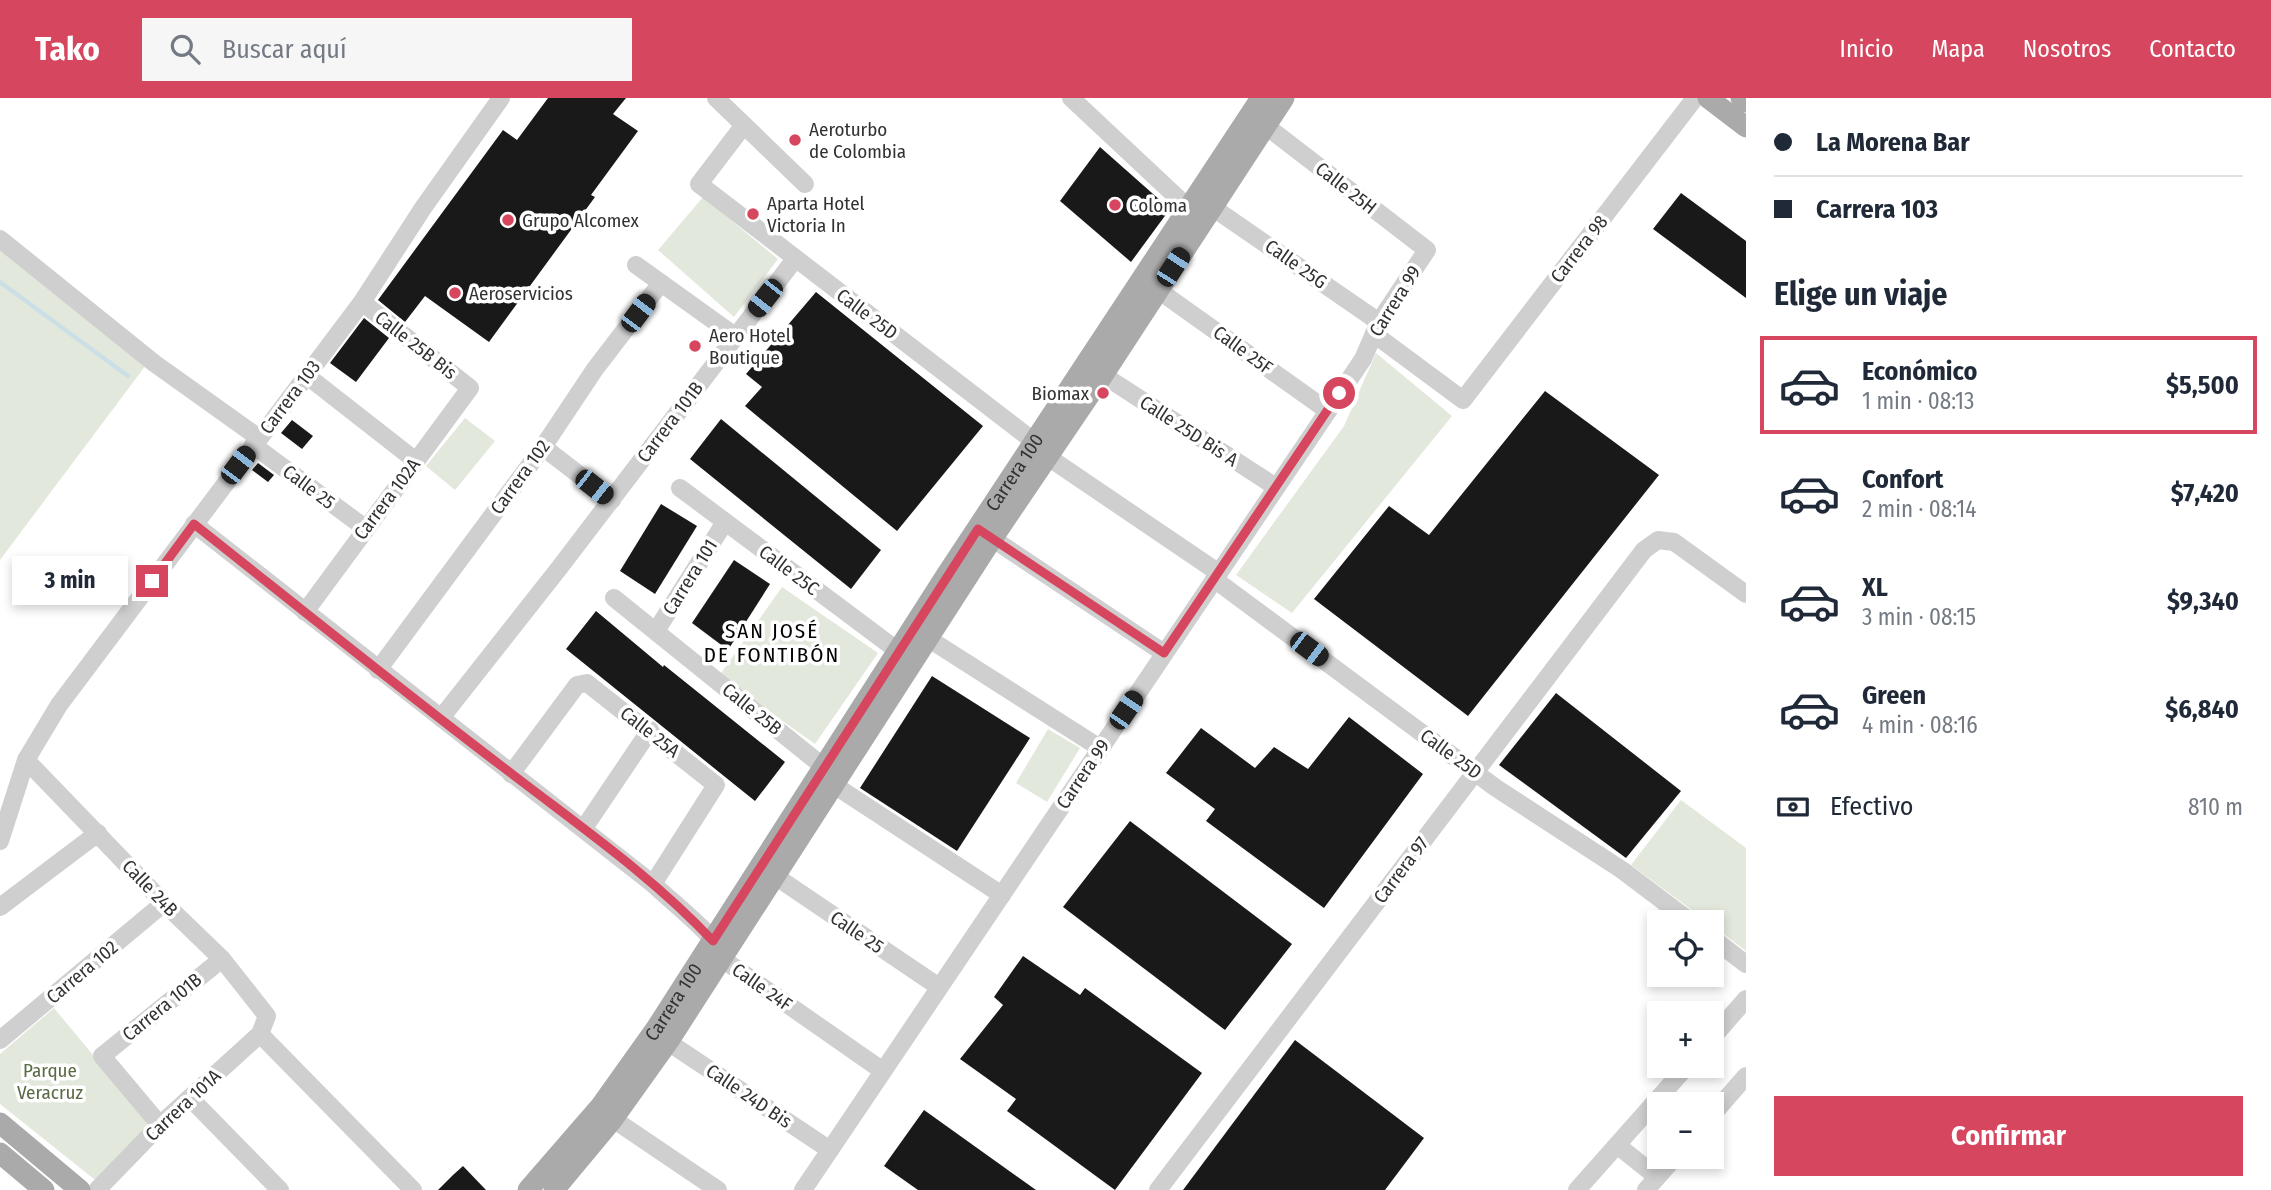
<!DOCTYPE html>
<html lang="es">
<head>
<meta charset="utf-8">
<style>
	:root { --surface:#fff; --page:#f6f6f7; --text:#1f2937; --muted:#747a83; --line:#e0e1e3; --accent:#d6475f }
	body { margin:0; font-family:"Fira Sans Condensed",sans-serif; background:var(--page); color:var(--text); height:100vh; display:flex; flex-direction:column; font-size:26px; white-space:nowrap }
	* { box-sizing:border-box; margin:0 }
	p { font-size:23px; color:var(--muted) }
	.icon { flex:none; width:38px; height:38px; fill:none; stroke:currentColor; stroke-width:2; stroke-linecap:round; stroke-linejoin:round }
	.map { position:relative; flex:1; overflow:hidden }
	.drawer { display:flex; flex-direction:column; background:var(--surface); width:525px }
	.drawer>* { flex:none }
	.banner { display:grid; align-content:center; height:154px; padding:0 28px; background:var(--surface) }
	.buttons { position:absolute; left:1647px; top:812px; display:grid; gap:14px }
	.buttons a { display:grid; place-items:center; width:77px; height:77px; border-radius:0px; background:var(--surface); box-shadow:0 4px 10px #0003; font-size:35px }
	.end { position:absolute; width:32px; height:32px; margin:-16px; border:9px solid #d6475f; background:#fff; box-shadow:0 0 0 4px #fff }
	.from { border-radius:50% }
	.bubble { position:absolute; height:49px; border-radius:0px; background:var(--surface); box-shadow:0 4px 10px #0003; font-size:23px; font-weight:700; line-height:49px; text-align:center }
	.car { position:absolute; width:21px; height:42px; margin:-21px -10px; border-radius:9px; box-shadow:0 0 5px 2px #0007; background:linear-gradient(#222 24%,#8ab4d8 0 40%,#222 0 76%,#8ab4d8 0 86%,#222 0) }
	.banner b { display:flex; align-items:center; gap:24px; height:66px; font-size:26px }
	.banner b+b { border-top:2px solid var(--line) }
	.banner i { width:18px; height:18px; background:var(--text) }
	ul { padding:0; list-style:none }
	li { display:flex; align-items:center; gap:21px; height:98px; margin:0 14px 10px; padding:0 14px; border:4px solid transparent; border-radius:0px }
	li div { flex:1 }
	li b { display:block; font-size:26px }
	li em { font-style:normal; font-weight:700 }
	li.active { border-color:var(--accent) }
	li>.icon { width:63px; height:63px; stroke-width:1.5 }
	h2 { padding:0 28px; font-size:32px; line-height:84px }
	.pay { display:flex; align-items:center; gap:18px; height:77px; padding:0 28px; font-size:26px }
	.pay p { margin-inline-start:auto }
	.cta { display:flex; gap:14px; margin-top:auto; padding:14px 28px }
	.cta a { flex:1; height:80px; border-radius:0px; background:var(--accent); color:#fff; font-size:28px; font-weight:700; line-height:80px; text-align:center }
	header { display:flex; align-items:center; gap:42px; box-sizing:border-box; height:98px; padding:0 35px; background:var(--accent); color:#fff }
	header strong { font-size:33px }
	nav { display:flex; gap:38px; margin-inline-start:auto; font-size:24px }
	.search { width:490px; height:63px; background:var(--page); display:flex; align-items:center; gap:18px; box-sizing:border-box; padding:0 24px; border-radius:0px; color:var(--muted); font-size:26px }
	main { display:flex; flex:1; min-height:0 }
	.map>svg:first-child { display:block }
	.green { fill:#e3e8dc }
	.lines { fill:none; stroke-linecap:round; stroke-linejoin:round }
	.stream { stroke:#cbdfe7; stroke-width:4.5 }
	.building { fill:#191919 }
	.minor { stroke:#cfcfcf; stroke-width:18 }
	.major { stroke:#aaa; stroke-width:21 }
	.route { stroke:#d6475f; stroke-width:9 }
	.poi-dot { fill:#d6475f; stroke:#fff; stroke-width:2.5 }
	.labels { text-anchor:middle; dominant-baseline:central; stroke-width:7; stroke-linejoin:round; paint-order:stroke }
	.poi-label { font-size:19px; fill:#323232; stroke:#fff; text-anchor:start }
	.street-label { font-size:19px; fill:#323232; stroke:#fff }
	.park-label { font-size:19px; fill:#596b43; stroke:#fff }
	.neighbourhood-label { font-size:21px; letter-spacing:2px; fill:#000; stroke:#fff }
</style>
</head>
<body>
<header>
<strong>Tako</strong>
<div class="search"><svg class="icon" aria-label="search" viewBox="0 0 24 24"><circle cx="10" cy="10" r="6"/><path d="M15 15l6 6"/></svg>Buscar aquí</div>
<nav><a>Inicio</a><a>Mapa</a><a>Nosotros</a><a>Contacto</a></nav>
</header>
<main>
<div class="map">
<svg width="1746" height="1092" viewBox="0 0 1746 1092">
	<rect width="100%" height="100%" fill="#fff"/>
	<g class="green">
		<polygon points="703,99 778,161 734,219 658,152"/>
		<polygon points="0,152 149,263 0,462"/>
		<polygon points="1376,255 1452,318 1292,515 1236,477 1344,328"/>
		<polygon points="465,320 495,343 455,392 426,368"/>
		<polygon points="782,489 878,555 815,646 719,578"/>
		<polygon points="1048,631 1080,650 1047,704 1016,685"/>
		<polygon points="1681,702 1746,750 1746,853 1712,827 1712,824 1708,824 1631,767"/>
		<polygon points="54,910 151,1027 99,1085 0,1006 0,956"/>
	</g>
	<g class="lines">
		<polyline class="stream" points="0,184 128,278"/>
	</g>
	<g class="building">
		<polygon points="548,0 626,0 613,16 638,33 591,97 595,99 489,244 425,198 405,224 378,202 503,32 517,42"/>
		<polygon points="1100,49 1170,111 1131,164 1060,103"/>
		<polygon points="1681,95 1746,143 1746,200 1653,131"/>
		<polygon points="816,194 983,328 897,433 745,308 762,289 746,276"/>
		<polygon points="364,220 389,240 356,284 330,265"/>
		<polygon points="1545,293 1659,377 1468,618 1314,501 1389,408 1429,437"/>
		<polygon points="721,321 881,452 851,491 690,361"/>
		<polygon points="292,322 313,338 302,351 281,335"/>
		<polygon points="258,365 274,377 268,384 252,372"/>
		<polygon points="661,406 697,428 655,496 620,473"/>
		<polygon points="734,462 770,486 728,552 692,525"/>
		<polygon points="596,513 663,569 664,567 785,664 755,703 566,551"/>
		<polygon points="932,578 1030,640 957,753 860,690"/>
		<polygon points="1556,595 1681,693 1626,760 1499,667"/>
		<polygon points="1349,619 1423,676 1324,810 1206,723 1215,711 1166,675 1201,630 1255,670 1274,649 1308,671"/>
		<polygon points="1130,723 1292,846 1225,932 1063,809"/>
		<polygon points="1023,858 1080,897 1085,890 1202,975 1115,1092 1007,1013 1016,1001 960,961 1003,907 994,899"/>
		<polygon points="1295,942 1424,1040 1385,1092 1183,1092"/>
		<polygon points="924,1012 1036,1092 918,1092 884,1068"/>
		<polygon points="463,1068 486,1092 438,1092 453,1077"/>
	</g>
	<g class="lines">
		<g class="minor">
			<polyline points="716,0 805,86"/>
			<polyline points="1071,0 1196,117"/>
			<polyline points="744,27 699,86 1036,345"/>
			<polyline points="1212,109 1379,224"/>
			<polyline points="0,141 154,265 259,340"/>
			<polyline points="636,167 735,238"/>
			<polyline points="1158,192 1328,313"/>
			<polyline points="1374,236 1463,302 1695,0"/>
			<polyline points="306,277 416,363"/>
			<polyline points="1103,277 1276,389"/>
			<polyline points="253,347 365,430"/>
			<polyline points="543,349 612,402"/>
			<polyline points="1048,359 1219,475"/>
			<polyline points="680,390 898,553"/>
			<path d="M 194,426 L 653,786 C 676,808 715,836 728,865 L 883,973"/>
			<polyline points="981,433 1164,555"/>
			<polyline points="1214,481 1496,690 1622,772 1691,824"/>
			<polyline points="614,500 825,670"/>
			<polyline points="305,514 470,290 362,204"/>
			<polyline points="656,533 725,424"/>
			<polyline points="929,541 1100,650"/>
			<polyline points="378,572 543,349 595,271 661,185"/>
			<polyline points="441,620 560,469 795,161"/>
			<polyline points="26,662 164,805 222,861 267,918 260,936 160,1027 97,1092"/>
			<polyline points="511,676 577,587 587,585 716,687 653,786"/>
			<polyline points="834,687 1002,797"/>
			<polyline points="584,730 650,632"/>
			<polyline points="0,743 26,662 59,607 362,204 423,110 501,0"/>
			<polyline points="775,778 939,889"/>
			<polyline points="0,809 98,735"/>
			<polyline points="1712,840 1746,866"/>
			<polyline points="260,936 413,1092"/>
			<polyline points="1712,940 1746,901"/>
			<polyline points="0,942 164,805"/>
			<polyline points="668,944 830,1052"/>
			<polyline points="190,1000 280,1092"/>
			<polyline points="1712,1017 1746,978"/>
			<polyline points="613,1021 718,1092"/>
			<polyline points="160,1027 102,958 222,861"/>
			<polyline points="1617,1047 1657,1079"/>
			<polyline points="803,1092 1363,261 1379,224 1427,152 1266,28"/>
			<polyline points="1158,1092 1644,452 1658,442 1674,444 1746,496"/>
			<polyline points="1577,1092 1687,968"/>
			<polyline points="1646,1092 1675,1059"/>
		</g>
		<g class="major">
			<polyline points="1708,0 1746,29"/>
			<polyline points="1741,0 1746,4"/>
			<polyline points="0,1025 80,1092"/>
			<polyline points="0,1055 44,1092"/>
			<path id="s1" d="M 528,1092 L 600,1009 L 657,929 L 947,476 L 1261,0"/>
			<polyline points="554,1092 613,1021 668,944 992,441 1103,277 1284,0"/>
		</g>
	</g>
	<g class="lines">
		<path class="route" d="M 152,483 L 194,426 C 300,510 405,595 512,676 C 581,729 653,779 713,843 L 978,431 L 1164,555 L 1339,295"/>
	</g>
	<g class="poi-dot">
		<circle cx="795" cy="42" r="7"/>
		<circle cx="1115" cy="107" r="7"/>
		<circle cx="753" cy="116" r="7"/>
		<circle cx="508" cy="122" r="7"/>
		<circle cx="455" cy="195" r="7"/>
		<circle cx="695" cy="248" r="7"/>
		<circle cx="1103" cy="295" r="7"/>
	</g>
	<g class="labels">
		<g class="poi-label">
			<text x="809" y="31">Aeroturbo<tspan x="809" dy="22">de Colombia</tspan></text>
			<text x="767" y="105">Aparta Hotel<tspan x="767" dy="22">Victoria In</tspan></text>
			<text x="1129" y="107">Coloma</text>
			<text x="522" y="122">Grupo Alcomex</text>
			<text x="469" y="195">Aeroservicios</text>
			<text x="709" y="237">Aero Hotel<tspan x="709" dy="22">Boutique</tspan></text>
			<text x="1089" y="295" text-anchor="end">Biomax</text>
		</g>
		<g class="street-label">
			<text transform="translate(1346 90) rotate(38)">Calle 25H</text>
			<text transform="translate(1579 151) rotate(-52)">Carrera 98</text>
			<text transform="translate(1296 166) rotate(35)">Calle 25G</text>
			<text transform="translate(1395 203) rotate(-58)">Carrera 99</text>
			<text transform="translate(867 216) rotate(37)">Calle 25D</text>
			<text transform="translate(416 247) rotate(38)">Calle 25B Bis</text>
			<text transform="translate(1243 252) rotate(36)">Calle 25F</text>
			<text transform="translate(290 299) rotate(-53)">Carrera 103</text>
			<text transform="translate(670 324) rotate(-53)">Carrera 101B</text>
			<text transform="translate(1189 333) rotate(33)">Calle 25D Bis A</text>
			<text stroke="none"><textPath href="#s1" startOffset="868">Carrera 100</textPath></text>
			<text transform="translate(520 379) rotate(-54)">Carrera 102</text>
			<text transform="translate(309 389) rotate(37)">Calle 25</text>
			<text transform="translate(387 401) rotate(-53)">Carrera 102A</text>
			<text transform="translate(789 472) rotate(37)">Calle 25C</text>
			<text transform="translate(690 479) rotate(-58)">Carrera 101</text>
			<text transform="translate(752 611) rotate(39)">Calle 25B</text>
			<text transform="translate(650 634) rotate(38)">Calle 25A</text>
			<text transform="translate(1451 656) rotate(36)">Calle 25D</text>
			<text transform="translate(1083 676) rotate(-56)">Carrera 99</text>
			<text transform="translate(1401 772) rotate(-53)">Carrera 97</text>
			<text transform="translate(150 790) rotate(46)">Calle 24B</text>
			<text transform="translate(857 834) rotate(34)">Calle 25</text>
			<text transform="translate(82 874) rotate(-40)">Carrera 102</text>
			<text transform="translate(762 889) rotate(35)">Calle 24F</text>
			<text stroke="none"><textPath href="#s1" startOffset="238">Carrera 100</textPath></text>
			<text transform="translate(162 909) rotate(-39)">Carrera 101B</text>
			<text transform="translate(749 998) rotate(34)">Calle 24D Bis</text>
			<text transform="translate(183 1007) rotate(-43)">Carrera 101A</text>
		</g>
		<g class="park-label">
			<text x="50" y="972">Parque<tspan x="50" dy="22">Veracruz</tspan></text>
		</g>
		<g class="neighbourhood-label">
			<text x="772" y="533">SAN JOSÉ<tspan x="772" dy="24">DE FONTIBÓN</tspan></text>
		</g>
	</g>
</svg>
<div class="buttons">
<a><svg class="icon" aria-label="locate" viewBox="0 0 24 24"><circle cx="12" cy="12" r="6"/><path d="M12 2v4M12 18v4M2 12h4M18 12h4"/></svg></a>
<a>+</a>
<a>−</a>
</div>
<i class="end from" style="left:1339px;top:295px"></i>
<i class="end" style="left:152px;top:483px"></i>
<div class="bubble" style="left:12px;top:458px;width:116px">3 min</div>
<i class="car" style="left:1173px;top:169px;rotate:33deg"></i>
<i class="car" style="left:765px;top:200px;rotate:218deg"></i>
<i class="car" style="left:638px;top:215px;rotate:37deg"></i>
<i class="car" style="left:238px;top:367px;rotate:37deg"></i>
<i class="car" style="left:594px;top:389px;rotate:128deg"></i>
<i class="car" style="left:1309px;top:551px;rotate:127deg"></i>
<i class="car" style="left:1126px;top:612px;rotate:34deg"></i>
</div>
<section class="drawer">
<div class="banner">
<b><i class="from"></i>La Morena Bar</b>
<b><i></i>Carrera 103</b>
</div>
<h2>Elige un viaje</h2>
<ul>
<li class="active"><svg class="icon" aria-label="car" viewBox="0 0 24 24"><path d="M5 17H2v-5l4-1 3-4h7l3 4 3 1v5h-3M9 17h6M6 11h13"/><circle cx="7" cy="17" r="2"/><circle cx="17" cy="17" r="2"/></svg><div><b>Económico</b><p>1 min · 08:13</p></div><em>$5,500</em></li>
<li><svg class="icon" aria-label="car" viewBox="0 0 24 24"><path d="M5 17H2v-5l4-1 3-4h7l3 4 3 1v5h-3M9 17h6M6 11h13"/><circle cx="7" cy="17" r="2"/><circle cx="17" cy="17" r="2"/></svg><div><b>Confort</b><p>2 min · 08:14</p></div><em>$7,420</em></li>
<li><svg class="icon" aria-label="car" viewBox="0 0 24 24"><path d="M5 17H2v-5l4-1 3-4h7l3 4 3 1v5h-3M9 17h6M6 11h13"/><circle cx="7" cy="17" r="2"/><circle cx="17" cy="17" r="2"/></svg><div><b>XL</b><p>3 min · 08:15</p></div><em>$9,340</em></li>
<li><svg class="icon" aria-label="car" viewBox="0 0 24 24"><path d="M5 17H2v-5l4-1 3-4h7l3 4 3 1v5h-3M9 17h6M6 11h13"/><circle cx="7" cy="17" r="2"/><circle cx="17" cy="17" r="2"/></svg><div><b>Green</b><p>4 min · 08:16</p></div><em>$6,840</em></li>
</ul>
<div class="pay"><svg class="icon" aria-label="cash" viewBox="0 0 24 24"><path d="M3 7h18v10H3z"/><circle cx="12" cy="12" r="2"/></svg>Efectivo<p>810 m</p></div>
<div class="cta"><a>Confirmar</a></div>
</section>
</main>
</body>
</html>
